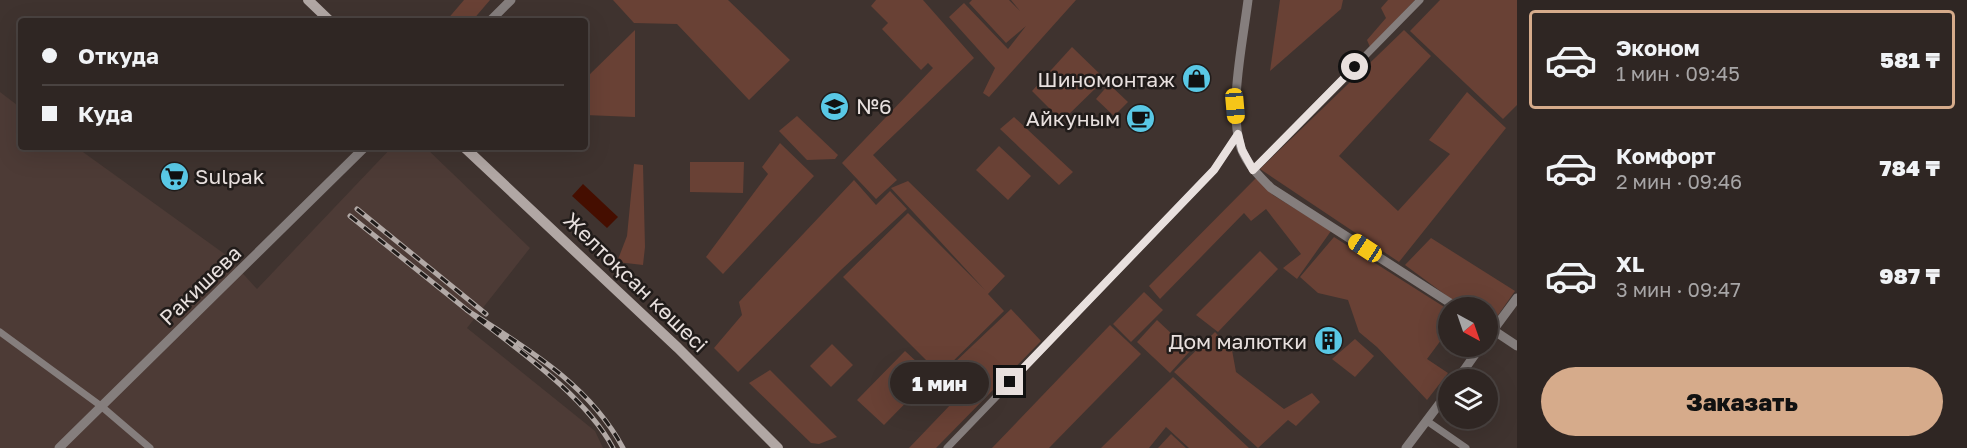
<!DOCTYPE html>
<html lang="ru">
<head>
<meta charset="utf-8">
<style>
	:root { --surface:#2f2623; --page:#372e2b; --text:#f1f3f6; --muted:#a7a5a6; --line:#4a4341; --accent:#d6ab8b }
	body { margin:0; font-family:"Golos Text",sans-serif; background:var(--page); color:var(--text); height:100vh; display:flex; flex-direction:column; font-size:22px; white-space:nowrap }
	* { box-sizing:border-box; margin:0 }
	p { font-size:20px; color:var(--muted) }
	.icon { flex:none; width:33px; height:33px; fill:none; stroke:currentColor; stroke-width:2; stroke-linecap:round; stroke-linejoin:round }
	.map { position:relative; flex:1; overflow:hidden }
	.sheet { display:flex; flex-direction:column; background:var(--surface); width:450px }
	.sheet>* { flex:none }
	.hud { position:absolute; left:18px; top:18px; width:570px; height:132px; border-radius:6px; box-shadow:0 6px 24px #0002,0 0 0 2px var(--line); display:grid; align-content:center; height:132px; padding:0 24px; background:var(--surface) }
	.needle { width:39px; rotate:140deg }
	.buttons { position:absolute; left:1438px; top:297px; display:grid; gap:12px }
	.buttons a { display:grid; place-items:center; width:60px; height:60px; border-radius:50%; background:var(--surface); box-shadow:0 6px 24px #0002,0 0 0 2px var(--line); font-size:30px }
	.end { position:absolute; width:27px; height:27px; margin:-14px; border:8px solid #e8e0de; background:#111; box-shadow:0 0 0 3px #111 }
	.from { border-radius:50% }
	.bubble { position:absolute; height:42px; border-radius:21px; background:var(--surface); box-shadow:0 6px 24px #0002,0 0 0 2px var(--line); font-size:20px; font-weight:800; line-height:42px; text-align:center }
	.car { position:absolute; width:18px; height:36px; margin:-18px -9px; border-radius:8px; box-shadow:0 0 4px 2px #0007; background:linear-gradient(#f5c518 24%,#345 0 40%,#f5c518 0 76%,#345 0 86%,#f5c518 0) }
	.hud b { display:flex; align-items:center; gap:21px; height:57px; font-size:22px }
	.hud b+b { border-top:2px solid var(--line) }
	.hud i { width:15px; height:15px; background:var(--text) }
	ul { padding:10px 0 0; list-style:none }
	li { display:flex; align-items:center; gap:18px; height:99px; margin:0 12px 9px; padding:0 12px; border:3px solid transparent; border-radius:6px }
	li div { flex:1 }
	li b { display:block; font-size:22px }
	li em { font-style:normal; font-weight:800 }
	li.current { border-color:var(--accent) }
	li>.icon { width:54px; height:54px; stroke-width:1.5 }
	.button { display:flex; gap:12px; margin-top:auto; padding:12px 24px }
	.button a { flex:1; height:69px; border-radius:36px; background:var(--accent); color:#111; font-size:24px; font-weight:800; line-height:69px; text-align:center }
	main { display:flex; flex:1; min-height:0 }
	.map>svg:first-child { display:block }
	.built { fill:#4d3b36 }
	.green { fill:#694135 }
	.water { fill:#450e00 }
	.lines { fill:none; stroke-linecap:round; stroke-linejoin:round }
	.minor { stroke:#857e7d; stroke-width:7 }
	.tertiary { stroke:#857e7d; stroke-width:9 }
	.secondary { stroke:#b1a7a4; stroke-width:10 }
	.rail-casing { stroke:#b2a9a6; stroke-width:5 }
	.rail { stroke:#211c1a; stroke-width:3; stroke-dasharray:9; stroke-linecap:butt }
	.route { stroke:#e8e0de; stroke-width:8 }
	.labels { text-anchor:middle; dominant-baseline:central; stroke-width:5; stroke-linejoin:round; paint-order:stroke }
	.poi-label { font-size:21px; fill:#e8e0de; stroke:#211c1a; text-anchor:end }
	.street-label { font-size:21px; fill:#e8e0de; stroke:#211c1a }
</style>
</head>
<body>
<main>
<div class="map">
<svg width="1517" height="448" viewBox="0 0 1517 448">
	<rect width="100%" height="100%" fill="#3f332f"/>
	<polygon class="built" points="0,92 21,108 21,147 76,147 226,255 257,289 392,147 425,147 530,248 467,328 595,431 603,448 0,448"/>
	<g class="green">
		<polygon points="464,0 490,0 472,21 446,21"/>
		<polygon points="613,0 728,0 790,60 749,100 677,24 634,23"/>
		<polygon points="876,0 923,0 974,58 873,155 897,180 876,199 842,163 933,68 928,63 921,70 882,29 888,23 871,6"/>
		<polygon points="972,0 1009,0 1020,11 1011,0 1076,0 989,97 983,93 995,68 949,17 964,3 1008,49 1026,26 1006,43 969,3"/>
		<polygon points="1280,0 1343,0 1341,9 1270,71"/>
		<polygon points="1388,0 1415,0 1370,47 1367,40 1386,18 1381,8"/>
		<polygon points="1440,0 1517,0 1517,105 1503,119 1410,31"/>
		<polygon points="635,30 635,117 585,115 585,79"/>
		<polygon points="1404,30 1431,56 1339,156 1398,211 1450,154 1429,140 1467,92 1506,128 1399,262 1260,169"/>
		<polygon points="1072,47 1105,79 1062,121 1032,91"/>
		<polygon points="1109,84 1128,102 1114,116 1096,99"/>
		<polygon points="797,116 838,155 835,159 807,160 779,131"/>
		<polygon points="1014,117 1073,172 1059,185 1000,129"/>
		<polygon points="780,143 814,176 723,274 706,257 768,174 762,167"/>
		<polygon points="999,146 1031,176 1008,200 976,170"/>
		<polygon points="690,162 744,162 743,193 690,192"/>
		<polygon points="634,164 643,165 645,247 643,265 617,262 627,236"/>
		<polygon points="1256,178 1273,195 1331,231 1297,279 1283,268 1301,254 1266,209 1251,221 1244,213 1160,299 1149,286"/>
		<polygon points="854,180 876,205 890,191 907,209 842,269 738,372 714,348 742,315 739,302"/>
		<polygon points="908,181 1005,276 988,294 1004,311 940,374 843,277 908,213 985,290 891,188"/>
		<polygon points="1334,237 1449,310 1449,333 1447,332 1427,359 1448,373 1427,400 1377,347 1359,332 1348,300 1318,293 1300,277"/>
		<polygon points="1431,238 1515,291 1489,328 1488,308 1462,307 1405,265"/>
		<polygon points="1260,251 1278,269 1218,332 1196,315"/>
		<polygon points="1144,292 1163,310 1131,342 1113,324"/>
		<polygon points="1011,309 1041,341 936,448 909,448 953,402 934,382"/>
		<polygon points="1157,320 1190,351 1170,373 1137,342"/>
		<polygon points="1110,325 1141,354 1049,448 992,448"/>
		<polygon points="1215,332 1232,350 1236,372 1284,409 1312,393 1320,402 1296,426 1288,420 1258,448 1174,372"/>
		<polygon points="1355,339 1374,356 1355,377 1332,359"/>
		<polygon points="832,344 853,365 831,387 810,366"/>
		<polygon points="905,351 932,376 884,425 857,400"/>
		<polygon points="770,370 837,437 819,444 811,443 749,383"/>
		<polygon points="1173,377 1249,448 1189,448 1166,427 1149,448 1101,448"/>
		<polygon points="1171,434 1186,448 1158,448"/>
	</g>
	<polygon class="water" points="583,184 618,217 607,228 572,196"/>
	<g class="lines">
		<g class="minor">
			<polyline points="1253,170 1420,0"/>
			<polyline points="0,332 101,406 150,448"/>
			<polyline points="1427,421 1466,448"/>
			<polyline points="947,448 1214,170 1238,134"/>
		</g>
		<g class="tertiary">
			<path d="M 1248,0 C 1243,41 1228,110 1241,148 C 1247,164 1259,176 1271,188 L 1458,308"/>
			<polyline points="490,21 511,0"/>
			<polyline points="1490,328 1517,346"/>
			<polyline points="1488,337 1517,298"/>
			<polyline points="1457,380 1481,346"/>
			<polyline points="59,448 365,147"/>
			<polyline points="1406,448 1449,391"/>
		</g>
		<g class="secondary">
			<polyline points="308,0 330,21"/>
			<polyline points="464,147 678,348 778,448"/>
		</g>
		<defs>
			<g id="rail">
				<polyline points="357,209 486,314"/>
				<polyline points="350,216 467,310"/>
				<path d="M 613,448 C 585,395 514,347 467,310 C 526,348 589,384 623,448"/>
			</g>
		</defs>
		<use href="#rail" class="rail-casing"/>
		<use href="#rail" class="rail"/>
	</g>
	<g class="lines">
		<polyline class="route" points="1010,382 1214,170 1238,134 1242,150 1253,170 1355,67"/>
	</g>
	<defs>
		<symbol id="shop-disc" viewBox="-11 -11 22 22"><circle r="9.5" fill="#59c8e5" stroke="#211c1a"/><path d="M-5-2.5h2.3a2.7 3.5 0 0 1 5.4 0H5L5.5 6h-11ZM-1.5-2.5h3a1.5 2.3 0 0 0-3 0Z" fill="#111"/></symbol>
		<symbol id="school-disc" viewBox="-11 -11 22 22"><circle r="9.5" fill="#59c8e5" stroke="#211c1a"/><path d="M0-5L7-2L0 1L-7-2ZM-4 1L0 2.5L4 1V4Q0 6-4 4Z" fill="#111"/></symbol>
		<symbol id="cafe-disc" viewBox="-11 -11 22 22"><circle r="9.5" fill="#59c8e5" stroke="#211c1a"/><path d="M-5.5-4.5H6V0H3Q3 3.5 0 3.5H-2.5Q-5.5 3.5-5.5 0ZM3-3.2v2h1.7v-2ZM-6 4.5H4V6H-6Z" fill="#111"/></symbol>
		<symbol id="supermarket-disc" viewBox="-11 -11 22 22"><circle r="9.5" fill="#59c8e5" stroke="#211c1a"/><path d="M-6-5.5h2.5l.6 2H6L4.5 2H-2.5L-4.4-4H-6ZM-1.5 3.2a1.3 1.3 0 1 0 .1 0ZM3 3.2a1.3 1.3 0 1 0 .1 0Z" fill="#111"/></symbol>
		<symbol id="building-disc" viewBox="-11 -11 22 22"><circle r="9.5" fill="#59c8e5" stroke="#211c1a"/><path d="M-4-6H4V6H1V3H-1V6H-4ZM-2.5-4.3h1.7v1.8h-1.7ZM.8-4.3h1.7v1.8H.8ZM-2.5-1h1.7V.8h-1.7ZM.8-1h1.7V.8H.8Z" fill="#111"/></symbol>
	</defs>
	<g fill-rule="evenodd">
		<use href="#shop-disc" x="1180" y="62" width="33" height="33"/>
		<use href="#school-disc" x="818" y="90" width="33" height="33"/>
		<use href="#cafe-disc" x="1124" y="102" width="33" height="33"/>
		<use href="#supermarket-disc" x="158" y="160" width="33" height="33"/>
		<use href="#building-disc" x="1312" y="324" width="33" height="33"/>
	</g>
	<g class="labels">
		<g class="poi-label">
			<text x="1175" y="79">Шиномонтаж</text>
			<text x="856" y="106" text-anchor="start">№6</text>
			<text x="1120" y="118">Айкуным</text>
			<text x="195" y="176" text-anchor="start">Sulpak</text>
			<text x="1307" y="341">Дом малютки</text>
		</g>
		<g class="street-label">
			<text transform="translate(636 282) rotate(44)">Желтоқсан көшесі</text>
			<text transform="translate(200 285) rotate(-44)">Ракишева</text>
		</g>
	</g>
</svg>
<div class="buttons">
<a><svg class="needle" viewBox="-14 -14 28 28"><path d="M0-13l5 13h-10z" fill="#e53935"/><path d="M0 13l5-13h-10z" fill="#a7a5a6"/></svg></a>
<a><svg class="icon" aria-label="layers" viewBox="0 0 24 24"><path d="M12 4l9 5-9 5-9-5zM3 14l9 5 9-5"/></svg></a>
</div>
<i class="end from" style="left:1355px;top:67px"></i>
<i class="end" style="left:1010px;top:382px"></i>
<div class="bubble" style="left:890px;top:362px;width:99px">1 мин</div>
<i class="car" style="left:1235px;top:106px;rotate:175deg"></i>
<i class="car" style="left:1365px;top:248px;rotate:303deg"></i>
<div class="hud">
<b><i class="from"></i>Откуда</b>
<b><i></i>Куда</b>
</div>
</div>
<section class="sheet">
<ul>
<li class="current"><svg class="icon" aria-label="car" viewBox="0 0 24 24"><path d="M5 17H2v-5l4-1 3-4h7l3 4 3 1v5h-3M9 17h6M6 11h13"/><circle cx="7" cy="17" r="2"/><circle cx="17" cy="17" r="2"/></svg><div><b>Эконом</b><p>1 мин · 09:45</p></div><em>581 ₸</em></li>
<li><svg class="icon" aria-label="car" viewBox="0 0 24 24"><path d="M5 17H2v-5l4-1 3-4h7l3 4 3 1v5h-3M9 17h6M6 11h13"/><circle cx="7" cy="17" r="2"/><circle cx="17" cy="17" r="2"/></svg><div><b>Комфорт</b><p>2 мин · 09:46</p></div><em>784 ₸</em></li>
<li><svg class="icon" aria-label="car" viewBox="0 0 24 24"><path d="M5 17H2v-5l4-1 3-4h7l3 4 3 1v5h-3M9 17h6M6 11h13"/><circle cx="7" cy="17" r="2"/><circle cx="17" cy="17" r="2"/></svg><div><b>XL</b><p>3 мин · 09:47</p></div><em>987 ₸</em></li>
</ul>
<div class="button"><a>Заказать</a></div>
</section>
</main>
</body>
</html>
